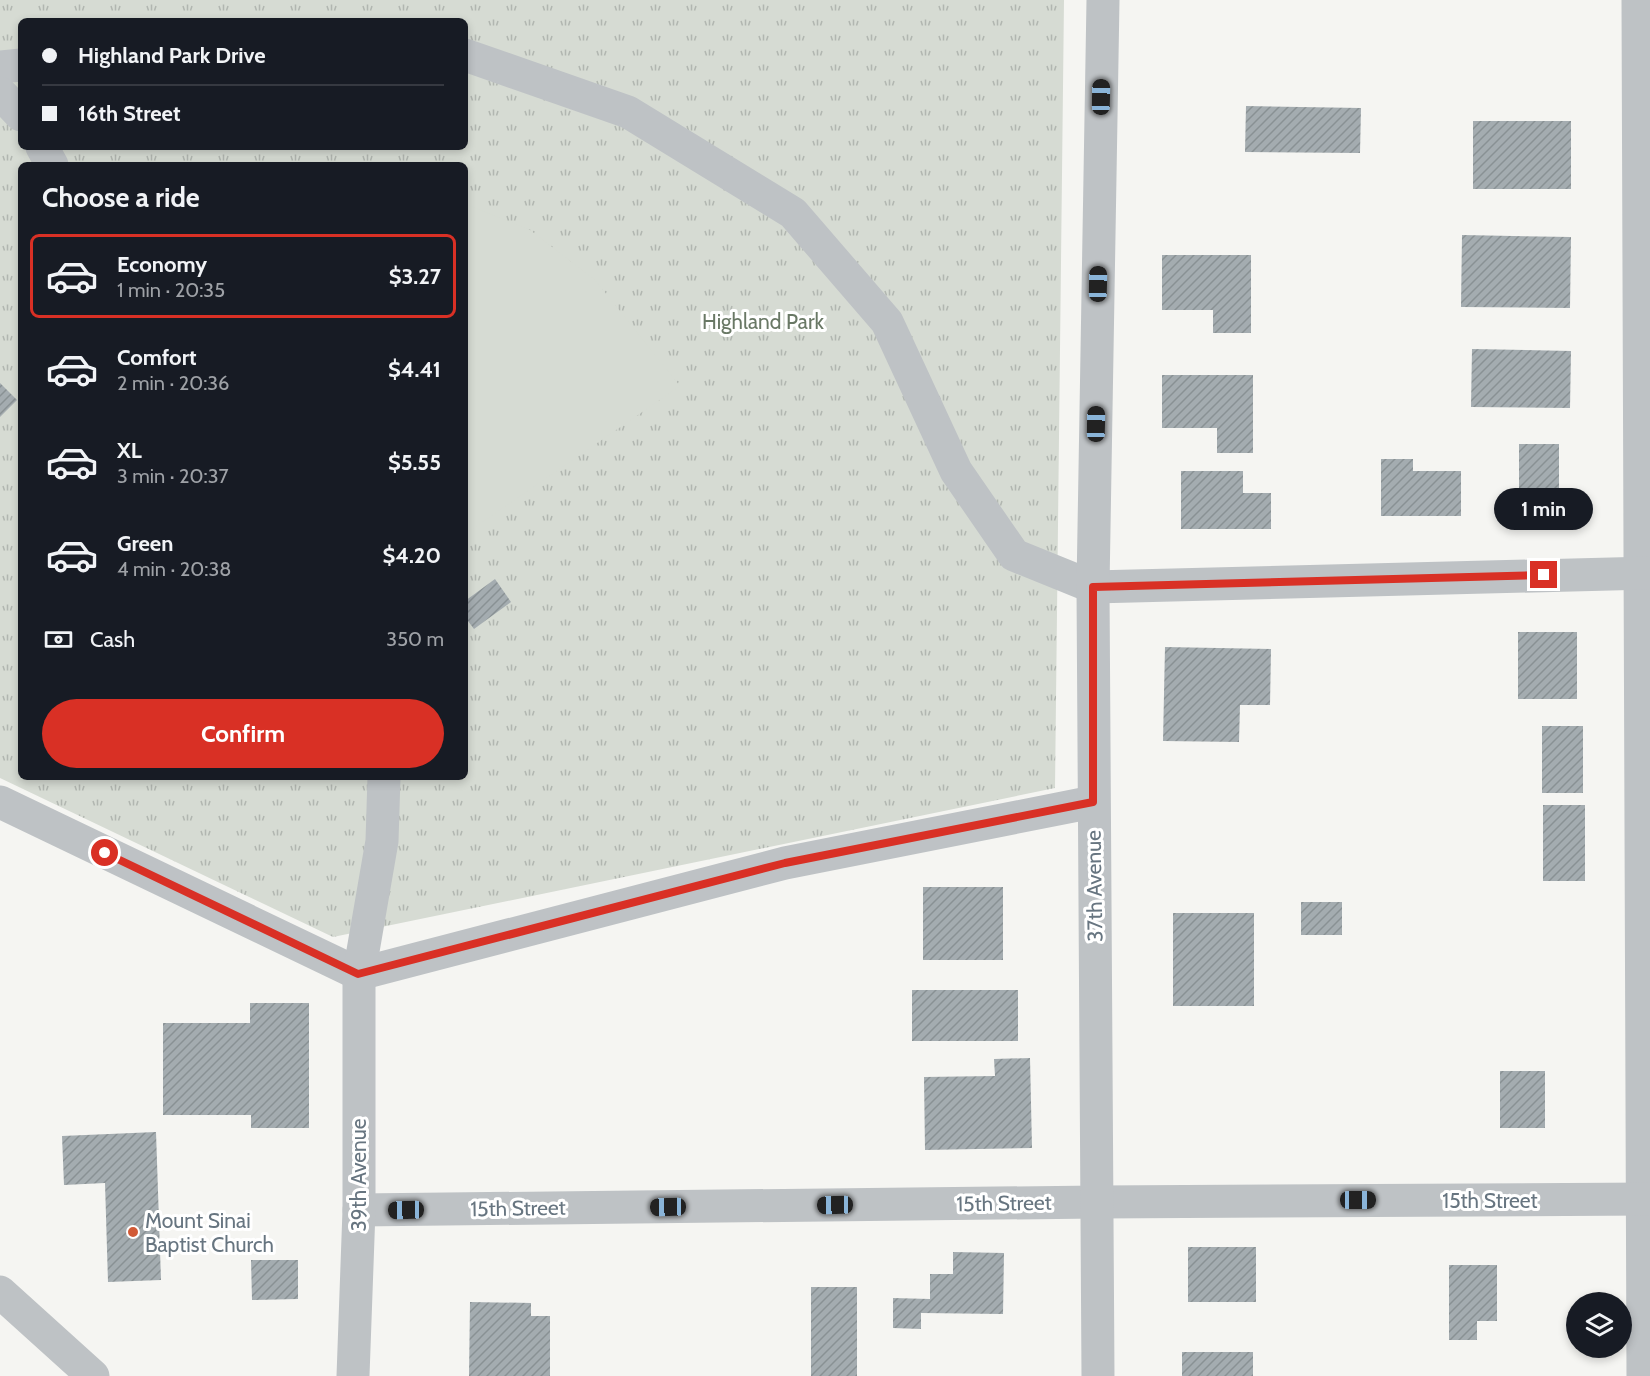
<!DOCTYPE html>
<html lang="en">
<head>
<meta charset="utf-8">
<style>
	:root { --surface:#171b24; --page:#242831; --text:#f1f3f6; --muted:#9ea1a6; --line:#363941; --accent:#d93025 }
	body { margin:0; font-family:Cabin,sans-serif; background:var(--page); color:var(--text); height:100vh; display:flex; flex-direction:column; font-size:22px; white-space:nowrap }
	* { box-sizing:border-box; margin:0 }
	p { font-size:20px; color:var(--muted) }
	.icon { flex:none; width:33px; height:33px; fill:none; stroke:currentColor; stroke-width:2; stroke-linecap:round; stroke-linejoin:round }
	.map { position:relative; flex:1; overflow:hidden }
	.details { position:absolute; left:18px; top:162px; width:450px; height:618px; display:flex; flex-direction:column; background:var(--surface); border-radius:9px; box-shadow:0 3px 9px #0003 }
	.details>* { flex:none }
	.banner { position:absolute; left:18px; top:18px; width:450px; height:132px; border-radius:9px; box-shadow:0 3px 9px #0003; display:grid; align-content:center; height:132px; padding:0 24px; background:var(--surface) }
	.tools { position:absolute; left:1566px; top:1292px; display:grid; gap:12px }
	.tools a { display:grid; place-items:center; width:66px; height:66px; border-radius:50%; background:var(--surface); box-shadow:0 3px 9px #0003; font-size:30px }
	.end { position:absolute; width:27px; height:27px; margin:-14px; border:8px solid #d93025; background:#fff; box-shadow:0 0 0 3px #fff }
	.from { border-radius:50% }
	.bubble { position:absolute; height:42px; border-radius:21px; background:var(--surface); box-shadow:0 3px 9px #0003; font-size:20px; font-weight:700; line-height:42px; text-align:center }
	.car { position:absolute; width:18px; height:36px; margin:-18px -9px; border-radius:8px; box-shadow:0 0 4px 2px #0007; background:linear-gradient(#222 24%,#8ab4d8 0 40%,#222 0 76%,#8ab4d8 0 86%,#222 0) }
	.banner b { display:flex; align-items:center; gap:21px; height:57px; font-size:22px }
	.banner b+b { border-top:2px solid var(--line) }
	.banner i { width:15px; height:15px; background:var(--text) }
	ul { padding:0; list-style:none }
	li { display:flex; align-items:center; gap:18px; height:84px; margin:0 12px 9px; padding:0 12px; border:3px solid transparent; border-radius:9px }
	li div { flex:1 }
	li b { display:block; font-size:22px }
	li em { font-style:normal; font-weight:700 }
	li.on { border-color:var(--accent) }
	li>.icon { width:54px; height:54px; stroke-width:1.5 }
	h2 { padding:0 24px; font-size:27px; line-height:72px }
	.pay { display:flex; align-items:center; gap:15px; height:66px; padding:0 24px; font-size:22px }
	.pay p { margin-inline-start:auto }
	.action { display:flex; gap:12px; margin-top:auto; padding:12px 24px }
	.action a { flex:1; height:69px; border-radius:36px; background:var(--accent); color:#fff; font-size:24px; font-weight:700; line-height:69px; text-align:center }
	.map>svg:first-child { display:block }
	.park { fill:url(#park-tufts); fill-rule:evenodd }
	.garden { fill:#d6dbd3 }
	.building { fill:url(#building-hatch) }
	.lines { fill:none; stroke-linecap:round; stroke-linejoin:round }
	.minor { stroke:#bec2c5; stroke-width:33 }
	.route { stroke:#d93025; stroke-width:8 }
	.poi-dot { fill:#d15a36; stroke:#fff; stroke-width:2 }
	.labels { text-anchor:middle; dominant-baseline:central; stroke-width:6; stroke-linejoin:round; paint-order:stroke }
	.park-label { font-size:21px; fill:#697865; stroke:#fff }
	.street-label { font-size:21px; fill:#677580; stroke:#fff }
	.poi-label { font-size:21px; fill:#677580; stroke:#fff; text-anchor:start }
</style>
</head>
<body>
<div class="map">
<svg width="1650" height="1376" viewBox="0 0 1650 1376">
	<defs>
		<pattern id="park-tufts" width="24" height="20" patternUnits="userSpaceOnUse" patternTransform="scale(1.5)"><rect width="24" height="20" fill="#d6dbd3"/><path d="M3 7l-1-3M5 7V3M7 7l1-3M15 17l-1-3M17 17v-4M19 17l1-3" fill="none" stroke="#b1b6b0"/></pattern>
		<pattern id="building-hatch" width="6" height="6" patternUnits="userSpaceOnUse" patternTransform="scale(1.5)"><rect width="6" height="6" fill="#a4acb0"/><path d="M-1 1l2-2M0 6l6-6M5 7l2-2" fill="none" stroke="#899194"/></pattern>
	</defs>
	<rect width="100%" height="100%" fill="#f5f5f2"/>
	<path class="park" d="M 0,0 L 1064,0 L 1055,788 L 333,937 L 0,778 ZM 21,21 L 465,21 L 465,147 L 21,147 ZM 21,165 L 465,165 L 465,777 L 21,777 Z"/>
	<polygon class="garden" points="465,204 530,230 595,280 680,386 465,534"/>
	<g class="building">
		<polygon points="1246,106 1361,108 1360,153 1245,152"/>
		<rect x="1473" y="121" width="98" height="68"/>
		<polygon points="1462,235 1571,237 1570,308 1461,307"/>
		<polygon points="1162,255 1251,255 1251,333 1213,333 1213,310 1162,310"/>
		<polygon points="1472,349 1571,351 1570,408 1471,407"/>
		<polygon points="1162,375 1253,375 1253,453 1217,453 1217,428 1162,428"/>
		<polygon points="0,383 17,400 0,417"/>
		<polygon points="1519,444 1559,444 1559,530 1519,529"/>
		<polygon points="1381,459 1413,459 1413,471 1461,471 1461,516 1381,516"/>
		<polygon points="1181,471 1243,471 1243,493 1271,493 1271,529 1181,529"/>
		<polygon points="495,579 511,602 474,629 465,617 465,601"/>
		<rect x="1518" y="632" width="59" height="67"/>
		<polygon points="1165,647 1271,649 1270,705 1240,705 1239,742 1163,741"/>
		<rect x="1542" y="726" width="41" height="67"/>
		<rect x="1543" y="805" width="42" height="76"/>
		<rect x="923" y="887" width="80" height="73"/>
		<rect x="1301" y="902" width="41" height="33"/>
		<rect x="1173" y="913" width="81" height="93"/>
		<rect x="912" y="990" width="106" height="51"/>
		<polygon points="250,1003 309,1003 309,1128 251,1128 251,1115 163,1115 163,1023 250,1023"/>
		<polygon points="1030,1058 1032,1148 925,1150 924,1077 995,1076 994,1059"/>
		<rect x="1500" y="1071" width="45" height="57"/>
		<polygon points="156,1132 161,1280 108,1282 105,1183 64,1185 62,1136"/>
		<rect x="1188" y="1247" width="68" height="55"/>
		<polygon points="953,1252 1004,1253 1003,1314 921,1313 921,1329 893,1328 893,1298 930,1299 930,1274 953,1274"/>
		<polygon points="251,1260 298,1260 298,1299 252,1300"/>
		<polygon points="1449,1265 1497,1265 1497,1321 1477,1321 1477,1340 1449,1340"/>
		<rect x="811" y="1287" width="46" height="89"/>
		<polygon points="470,1302 531,1303 531,1316 550,1316 550,1376 469,1376"/>
		<rect x="1182" y="1352" width="71" height="24"/>
	</g>
	<g class="lines">
		<g class="minor">
			<polyline points="1638,0 1643,1376"/>
			<polyline points="465,55 628,112 793,213 887,322 956,471 1014,555 1093,587 1650,573"/>
			<polyline points="0,67 21,65"/>
			<polyline points="0,93 21,115"/>
			<polyline points="42,147 52,165"/>
			<polyline points="0,802 359,974"/>
			<polyline points="359,974 785,863 1093,802"/>
			<polyline points="359,1210 1098,1202 1650,1199"/>
			<polyline points="0,1292 93,1376"/>
			<polyline points="353,1376 359,1210 359,974 382,841 384,777"/>
			<polyline points="1098,1376 1093,587 1103,0"/>
		</g>
	</g>
	<g class="lines">
		<polyline class="route" points="105,853 358,974 785,863 1093,802 1093,587 1544,575"/>
	</g>
	<circle class="poi-dot" cx="133" cy="1232" r="6"/>
	<g class="labels">
		<g class="park-label">
			<text x="763" y="321">Highland Park</text>
		</g>
		<g class="street-label">
			<text transform="translate(1094 886) rotate(-91)">37th Avenue</text>
			<text transform="translate(358 1175) rotate(-90)">39th Avenue</text>
			<text x="1490" y="1200">15th Street</text>
			<text transform="translate(1004 1203) rotate(-1)">15th Street</text>
			<text transform="translate(518 1208) rotate(-1)">15th Street</text>
		</g>
		<g class="poi-label">
			<text x="145" y="1220">Mount Sinai<tspan x="145" dy="24">Baptist Church</tspan></text>
		</g>
	</g>
</svg>
<div class="tools">
<a><svg class="icon" aria-label="layers" viewBox="0 0 24 24"><path d="M12 4l9 5-9 5-9-5zM3 14l9 5 9-5"/></svg></a>
</div>
<i class="end from" style="left:105px;top:853px"></i>
<i class="end" style="left:1544px;top:575px"></i>
<div class="bubble" style="left:1494px;top:488px;width:99px">1 min</div>
<i class="car" style="left:1101px;top:97px;rotate:1deg"></i>
<i class="car" style="left:1098px;top:284px;rotate:1deg"></i>
<i class="car" style="left:1096px;top:424px;rotate:1deg"></i>
<i class="car" style="left:1358px;top:1200px;rotate:90deg"></i>
<i class="car" style="left:835px;top:1205px;rotate:269deg"></i>
<i class="car" style="left:668px;top:1207px;rotate:269deg"></i>
<i class="car" style="left:406px;top:1210px;rotate:269deg"></i>
<div class="banner">
<b><i class="from"></i>Highland Park Drive</b>
<b><i></i>16th Street</b>
</div>
<section class="details">
<h2>Choose a ride</h2>
<ul>
<li class="on"><svg class="icon" aria-label="car" viewBox="0 0 24 24"><path d="M5 17H2v-5l4-1 3-4h7l3 4 3 1v5h-3M9 17h6M6 11h13"/><circle cx="7" cy="17" r="2"/><circle cx="17" cy="17" r="2"/></svg><div><b>Economy</b><p>1 min · 20:35</p></div><em>$3.27</em></li>
<li><svg class="icon" aria-label="car" viewBox="0 0 24 24"><path d="M5 17H2v-5l4-1 3-4h7l3 4 3 1v5h-3M9 17h6M6 11h13"/><circle cx="7" cy="17" r="2"/><circle cx="17" cy="17" r="2"/></svg><div><b>Comfort</b><p>2 min · 20:36</p></div><em>$4.41</em></li>
<li><svg class="icon" aria-label="car" viewBox="0 0 24 24"><path d="M5 17H2v-5l4-1 3-4h7l3 4 3 1v5h-3M9 17h6M6 11h13"/><circle cx="7" cy="17" r="2"/><circle cx="17" cy="17" r="2"/></svg><div><b>XL</b><p>3 min · 20:37</p></div><em>$5.55</em></li>
<li><svg class="icon" aria-label="car" viewBox="0 0 24 24"><path d="M5 17H2v-5l4-1 3-4h7l3 4 3 1v5h-3M9 17h6M6 11h13"/><circle cx="7" cy="17" r="2"/><circle cx="17" cy="17" r="2"/></svg><div><b>Green</b><p>4 min · 20:38</p></div><em>$4.20</em></li>
</ul>
<div class="pay"><svg class="icon" aria-label="cash" viewBox="0 0 24 24"><path d="M3 7h18v10H3z"/><circle cx="12" cy="12" r="2"/></svg>Cash<p>350 m</p></div>
<div class="action"><a>Confirm</a></div>
</section>
</div>
</body>
</html>
